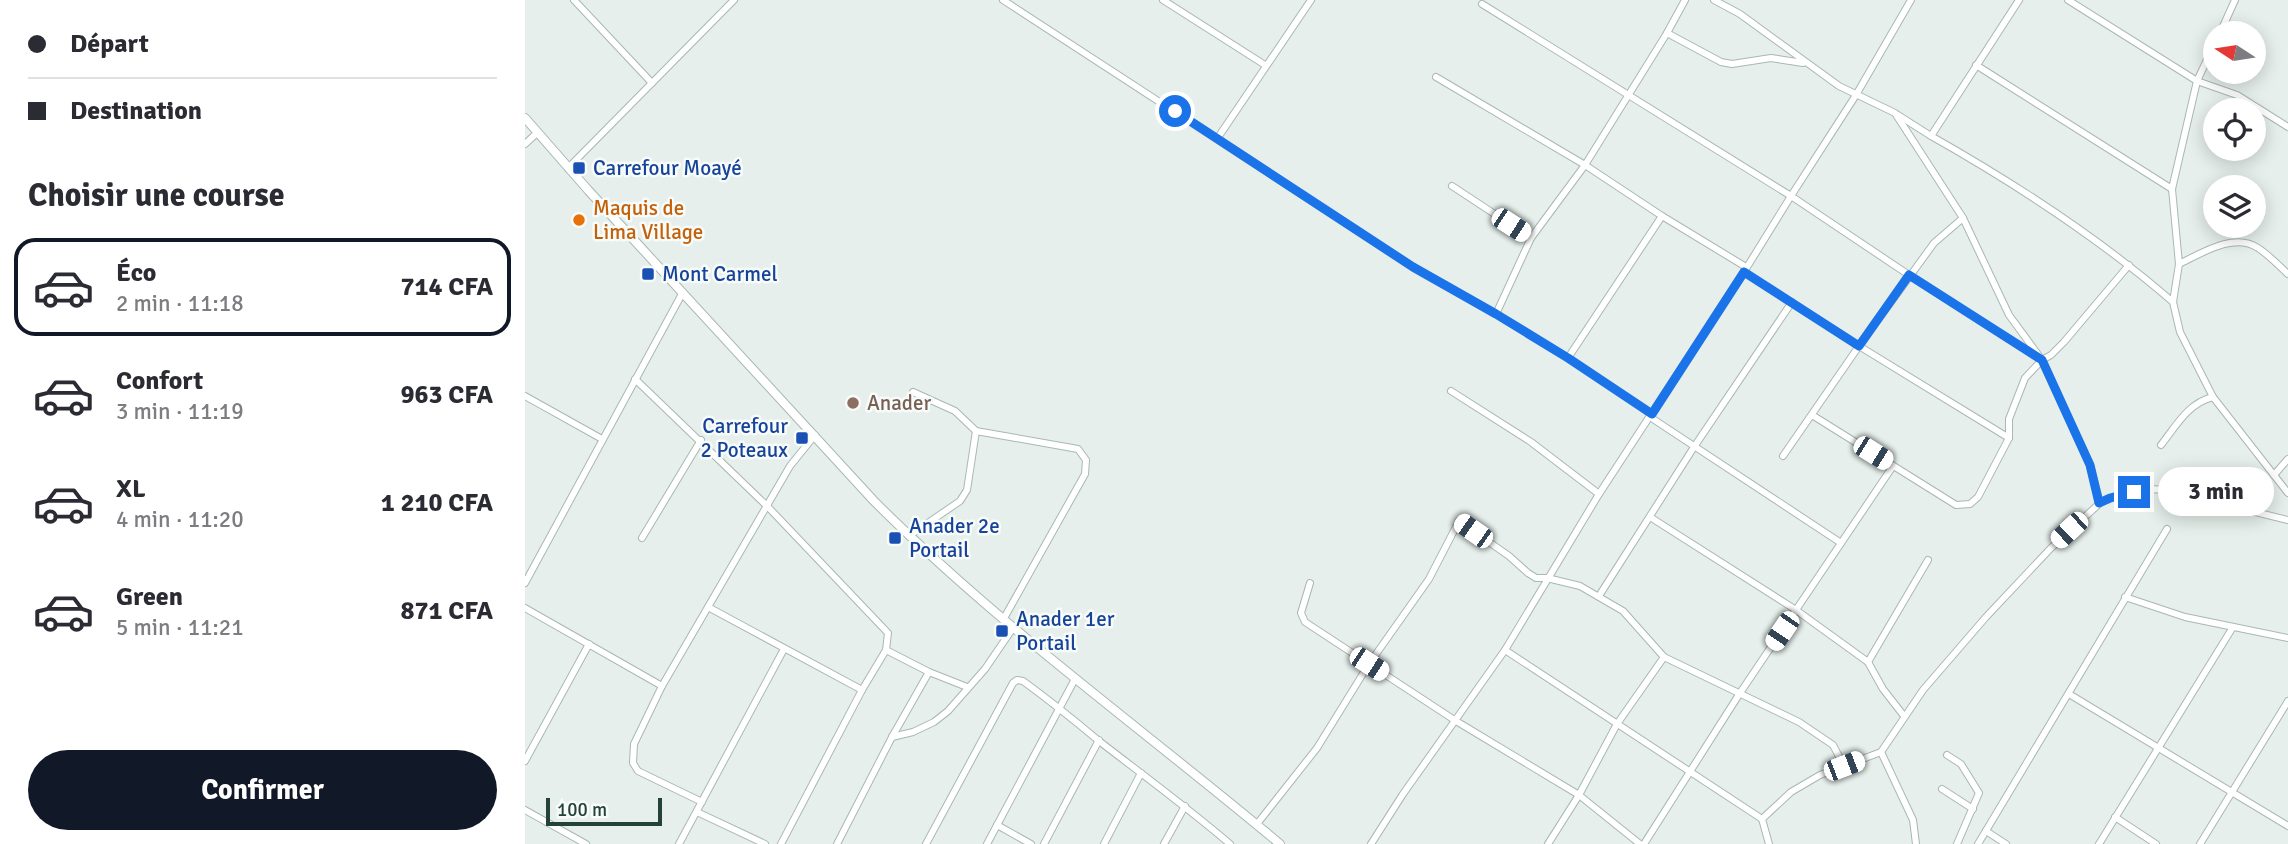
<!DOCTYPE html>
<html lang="fr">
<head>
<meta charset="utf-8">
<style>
	:root { --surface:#fff; --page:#f7f7f7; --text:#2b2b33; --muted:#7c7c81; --line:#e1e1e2; --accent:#111827 }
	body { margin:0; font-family:Signika,sans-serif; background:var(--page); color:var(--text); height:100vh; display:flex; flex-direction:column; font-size:26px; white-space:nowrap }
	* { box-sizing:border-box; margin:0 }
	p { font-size:23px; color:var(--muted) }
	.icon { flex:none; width:38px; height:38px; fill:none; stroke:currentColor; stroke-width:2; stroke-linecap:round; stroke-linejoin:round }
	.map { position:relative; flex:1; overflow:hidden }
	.drawer { display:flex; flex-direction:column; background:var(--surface); width:525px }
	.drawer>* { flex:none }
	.banner { display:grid; align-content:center; height:154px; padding:0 28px; background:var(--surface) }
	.needle { width:46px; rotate:282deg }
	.controls { position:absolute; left:1678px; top:21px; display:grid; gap:14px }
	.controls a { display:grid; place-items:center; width:63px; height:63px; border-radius:50%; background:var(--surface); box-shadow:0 4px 18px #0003; font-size:35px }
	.scale { position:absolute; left:21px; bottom:18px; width:116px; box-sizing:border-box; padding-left:7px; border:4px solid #24423a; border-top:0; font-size:19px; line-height:24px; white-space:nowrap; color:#24423a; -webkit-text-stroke:5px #f7fbf9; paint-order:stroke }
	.end { position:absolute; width:32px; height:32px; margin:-16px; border:9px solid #1a73e8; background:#fff; box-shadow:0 0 0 4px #fff }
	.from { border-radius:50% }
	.bubble { position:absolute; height:49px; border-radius:24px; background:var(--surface); box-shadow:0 4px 18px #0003; font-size:23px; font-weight:800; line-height:49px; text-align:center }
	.car { position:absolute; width:21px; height:42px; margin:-21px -10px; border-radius:9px; box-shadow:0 0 5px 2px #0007; background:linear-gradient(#fff 24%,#345 0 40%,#fff 0 76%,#345 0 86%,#fff 0) }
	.banner b { display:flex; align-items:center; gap:24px; height:66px; font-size:26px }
	.banner b+b { border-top:2px solid var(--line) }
	.banner i { width:18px; height:18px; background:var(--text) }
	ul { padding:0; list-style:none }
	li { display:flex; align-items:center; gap:21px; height:98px; margin:0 14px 10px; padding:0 14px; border:4px solid transparent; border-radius:21px }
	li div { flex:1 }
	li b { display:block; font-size:26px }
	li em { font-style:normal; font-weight:800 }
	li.selected { border-color:var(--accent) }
	li>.icon { width:63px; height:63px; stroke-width:1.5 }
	h2 { padding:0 28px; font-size:32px; line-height:84px }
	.action { display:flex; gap:14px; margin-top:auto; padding:14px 28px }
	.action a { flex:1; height:80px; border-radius:42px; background:var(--accent); color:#fff; font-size:28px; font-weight:800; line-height:80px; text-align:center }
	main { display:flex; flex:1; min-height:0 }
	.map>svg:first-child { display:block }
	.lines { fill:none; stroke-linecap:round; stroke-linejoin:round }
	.minor-casing { stroke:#a8b8b2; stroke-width:8 }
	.tertiary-casing { stroke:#a8b8b2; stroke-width:10 }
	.minor { stroke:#fff; stroke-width:6 }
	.tertiary { stroke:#fff; stroke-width:8 }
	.route { stroke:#1a73e8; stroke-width:9 }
	.transit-dot { fill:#1a4fb4; stroke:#f7fbf9; stroke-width:2.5 }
	.food-dot { fill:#e8710a; stroke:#f7fbf9; stroke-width:2.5 }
	.education-dot { fill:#8d6e63; stroke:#f7fbf9; stroke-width:2.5 }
	.labels { text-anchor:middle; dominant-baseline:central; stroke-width:5; stroke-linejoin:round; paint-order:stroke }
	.transit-label { font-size:21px; fill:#164399; stroke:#f7fbf9; text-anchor:start }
	.food-label { font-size:21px; fill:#c56008; stroke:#f7fbf9; text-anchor:start }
	.education-label { font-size:21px; fill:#785e54; stroke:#f7fbf9; text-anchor:start }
</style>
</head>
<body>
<main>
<section class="drawer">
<div class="banner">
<b><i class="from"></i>Départ</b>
<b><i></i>Destination</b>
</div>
<h2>Choisir une course</h2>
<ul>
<li class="selected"><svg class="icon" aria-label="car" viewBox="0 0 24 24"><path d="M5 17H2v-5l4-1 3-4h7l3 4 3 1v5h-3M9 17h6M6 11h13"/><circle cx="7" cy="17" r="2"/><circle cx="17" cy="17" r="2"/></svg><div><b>Éco</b><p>2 min · 11:18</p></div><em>714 CFA</em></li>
<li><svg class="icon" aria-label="car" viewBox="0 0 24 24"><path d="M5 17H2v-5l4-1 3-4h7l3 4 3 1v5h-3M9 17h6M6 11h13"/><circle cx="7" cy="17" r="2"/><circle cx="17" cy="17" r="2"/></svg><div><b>Confort</b><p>3 min · 11:19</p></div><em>963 CFA</em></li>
<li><svg class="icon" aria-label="car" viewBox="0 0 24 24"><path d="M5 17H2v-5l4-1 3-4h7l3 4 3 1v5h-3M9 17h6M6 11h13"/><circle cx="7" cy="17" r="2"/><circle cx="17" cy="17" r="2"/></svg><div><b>XL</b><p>4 min · 11:20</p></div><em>1 210 CFA</em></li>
<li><svg class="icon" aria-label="car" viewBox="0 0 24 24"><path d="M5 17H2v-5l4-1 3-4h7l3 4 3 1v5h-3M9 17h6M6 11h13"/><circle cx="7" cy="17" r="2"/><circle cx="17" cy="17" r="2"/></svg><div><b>Green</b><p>5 min · 11:21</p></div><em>871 CFA</em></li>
</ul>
<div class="action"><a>Confirmer</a></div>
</section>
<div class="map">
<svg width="1763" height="844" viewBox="0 0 1763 844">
	<rect width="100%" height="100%" fill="#e6efeb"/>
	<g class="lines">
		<defs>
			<g id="minor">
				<polyline points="49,0 127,83"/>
				<polyline points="478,0 888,267 971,314 1043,358 1127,414"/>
				<polyline points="638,0 740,65"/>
				<polyline points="1189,0 1215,14 1314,86 1370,113 1438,218 1484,315 1517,360 1565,465 1575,503"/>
				<polyline points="1543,0 1672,81 1712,95 1763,127"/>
				<polyline points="957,4 1266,196 1384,275 1517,360"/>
				<polyline points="1142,33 1196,62 1207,64 1246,58 1278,63"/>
				<polyline points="1695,33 1710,0"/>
				<polyline points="1690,43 1672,81 1647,189 1654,264 1648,302 1655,332 1688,397 1763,493"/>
				<polyline points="1451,65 1647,189"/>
				<polyline points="911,77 1060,165 1137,216 1221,267"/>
				<polyline points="1373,115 1406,136 1494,0"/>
				<path d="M 1406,136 C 1491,184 1574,238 1648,302"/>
				<polyline points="692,139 786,0"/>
				<polyline points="0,144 13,132"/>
				<polyline points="43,168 209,0"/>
				<polyline points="927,186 1006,238"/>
				<path d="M 1654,264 C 1677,253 1709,232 1733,248 C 1744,255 1753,265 1763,274"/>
				<polyline points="1219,272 1334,346 1484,438"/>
				<polyline points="971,314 1006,238 1060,165 1142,33 1160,0"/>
				<polyline points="1043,358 1137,216"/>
				<polyline points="110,379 243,507 363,633 361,650 337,690 256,844"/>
				<polyline points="926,391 1006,442 1074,494"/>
				<polyline points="388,392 430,411 451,431 553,449 561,460 560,474 478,620"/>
				<polyline points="0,396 77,439"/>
				<polyline points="1287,415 1431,505 1445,504 1453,497 1484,438 1484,419 1500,378 1517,360 1526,355 1539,342 1604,265"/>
				<polyline points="1125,417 1316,543"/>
				<path d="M 1636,445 C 1651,426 1663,403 1688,397"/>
				<polyline points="1258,456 1334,346 1409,243 1438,218"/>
				<polyline points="1749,475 1763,459"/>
				<polyline points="1125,517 1271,610 1343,662 1358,689 1379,716"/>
				<polyline points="384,536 435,501 442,490 451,431"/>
				<polyline points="117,538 176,440"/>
				<polyline points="0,583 158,292"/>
				<polyline points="785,583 776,613 780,622 931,721 1054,795 1115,844"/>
				<polyline points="1074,596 1169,447 1267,302"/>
				<polyline points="1600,597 1660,617 1763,638"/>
				<polyline points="183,607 337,690"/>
				<polyline points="0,608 137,686"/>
				<polyline points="361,650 404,672 442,687"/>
				<polyline points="980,650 1237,819"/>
				<polyline points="1343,662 1403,560"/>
				<polyline points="1544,694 1763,826"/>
				<polyline points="367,737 388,732 409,722 423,711 460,669 488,628"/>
				<polyline points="1356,752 1388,820 1391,844"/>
				<polyline points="1422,755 1436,764 1454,793 1432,844"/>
				<polyline points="0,761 64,644"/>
				<polyline points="1417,789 1448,809"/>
				<polyline points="177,802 113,771 108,763 109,744 137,686 265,466 290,435"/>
				<polyline points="0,810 61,844"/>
				<polyline points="172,812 240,844"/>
				<polyline points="1590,817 1631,844"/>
				<polyline points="732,824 792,748 844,664 904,579 934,521 984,556 1003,573 1011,578 1022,578 1055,586 1098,611 1139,657 1274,722 1308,745 1319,766"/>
				<polyline points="472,825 506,844"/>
				<polyline points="1461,831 1481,844"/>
				<polyline points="154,844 259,649"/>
				<polyline points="312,844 367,737 404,672"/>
				<path d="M 401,844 L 488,683 L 492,680 L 498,681 C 524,700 549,720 574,741 C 618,775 663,808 705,844"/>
				<polyline points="462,844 550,679"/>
				<polyline points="519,844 574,740"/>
				<polyline points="579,844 616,773"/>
				<polyline points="639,844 660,806"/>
				<polyline points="846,844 878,794 980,650 1074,494 1219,272 1266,196 1331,95 1386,0"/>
				<polyline points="1023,844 1054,795 1092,724 1139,657"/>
				<polyline points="1119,844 1215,693 1368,466"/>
				<polyline points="1244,844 1237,819 1266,792 1295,775 1356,752 1398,690 1461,617 1525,549 1575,503 1594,495 1625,489 1640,490 1763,520"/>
				<polyline points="1453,844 1642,529"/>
				<polyline points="1574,844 1708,627"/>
				<polyline points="1675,844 1763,701"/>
			</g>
			<path id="tertiary" d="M 0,118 L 63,190 L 349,501 C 475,627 619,730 755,844"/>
		</defs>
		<use href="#minor" class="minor-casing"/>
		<use href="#tertiary" class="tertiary-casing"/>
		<use href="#minor" class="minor"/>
		<use href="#tertiary" class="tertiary"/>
	</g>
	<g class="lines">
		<polyline class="route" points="650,111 888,267 971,314 1043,358 1127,414 1219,272 1334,346 1384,275 1517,360 1565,465 1574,503 1585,498 1609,492"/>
	</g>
	<g class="transit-dot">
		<rect x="47" y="161" width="14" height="14" rx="3.5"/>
		<rect x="116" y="267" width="14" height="14" rx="3.5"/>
		<rect x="270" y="431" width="14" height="14" rx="3.5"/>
		<rect x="363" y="531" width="14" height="14" rx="3.5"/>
		<rect x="470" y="624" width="14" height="14" rx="3.5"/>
	</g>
	<circle class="food-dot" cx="54" cy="220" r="7"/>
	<circle class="education-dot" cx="328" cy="403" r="7"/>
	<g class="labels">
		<g class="transit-label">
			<text x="68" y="168">Carrefour Moayé</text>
			<text x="137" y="274">Mont Carmel</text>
			<text x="263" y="426" text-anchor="end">Carrefour<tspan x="263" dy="24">2 Poteaux</tspan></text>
			<text x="384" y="526">Anader 2e<tspan x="384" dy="24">Portail</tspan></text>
			<text x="491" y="619">Anader 1er<tspan x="491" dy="24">Portail</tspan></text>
		</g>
		<g class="food-label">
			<text x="68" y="208">Maquis de<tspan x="68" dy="24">Lima Village</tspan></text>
		</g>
		<g class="education-label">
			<text x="342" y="403">Anader</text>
		</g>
	</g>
</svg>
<div class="controls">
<a><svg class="needle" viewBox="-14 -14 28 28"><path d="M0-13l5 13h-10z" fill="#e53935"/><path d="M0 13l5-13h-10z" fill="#7c7c81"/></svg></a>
<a><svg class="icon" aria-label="locate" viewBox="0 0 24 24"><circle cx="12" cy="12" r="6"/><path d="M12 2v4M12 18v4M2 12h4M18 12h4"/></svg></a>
<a><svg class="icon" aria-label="layers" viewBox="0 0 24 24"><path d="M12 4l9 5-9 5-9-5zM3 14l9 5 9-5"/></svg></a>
</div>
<div class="scale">100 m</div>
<i class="end from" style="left:650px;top:111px"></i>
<i class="end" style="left:1609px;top:492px"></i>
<div class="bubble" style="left:1633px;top:467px;width:116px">3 min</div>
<i class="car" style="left:986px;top:225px;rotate:123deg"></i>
<i class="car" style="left:1348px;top:453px;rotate:122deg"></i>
<i class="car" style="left:1544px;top:530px;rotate:227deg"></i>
<i class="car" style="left:948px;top:531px;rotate:305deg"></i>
<i class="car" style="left:1257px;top:631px;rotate:214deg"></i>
<i class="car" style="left:844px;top:664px;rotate:123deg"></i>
<i class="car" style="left:1319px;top:766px;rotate:69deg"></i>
</div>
</main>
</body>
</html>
